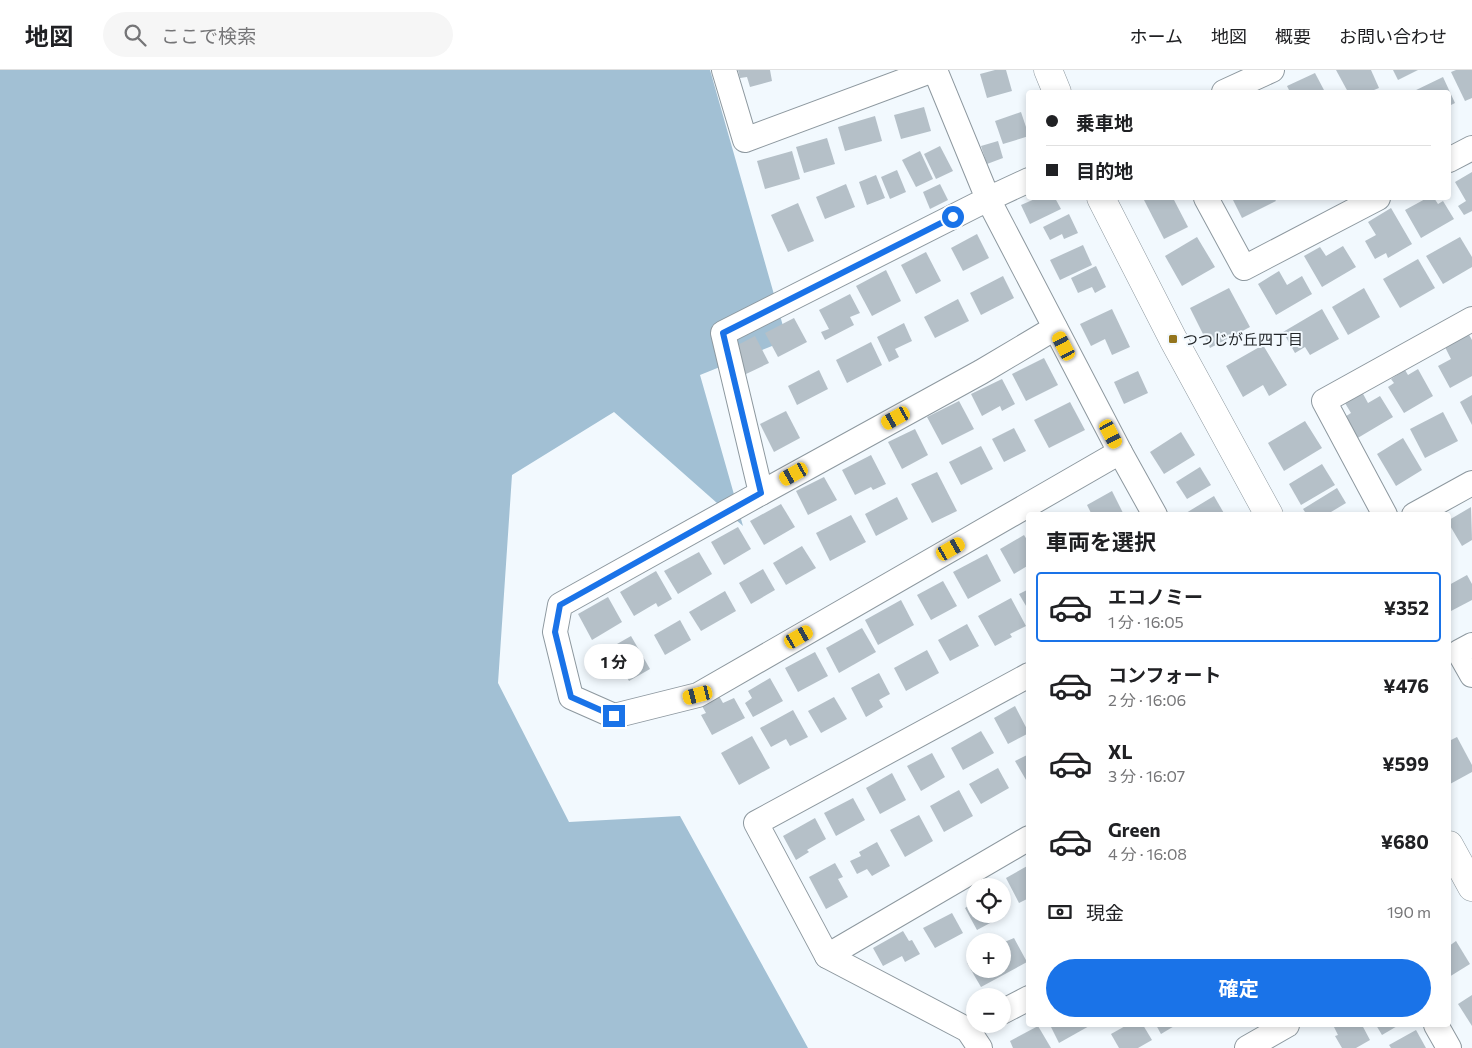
<!DOCTYPE html>
<html lang="ja">
<head>
<meta charset="utf-8">
<style>
	:root { --surface:#fff; --page:#f6f6f6; --text:#202124; --muted:#757577; --line:#e0e0e0; --accent:#1a73e8 }
	body { margin:0; font-family:Commissioner,"Noto Sans JP",sans-serif; background:var(--page); color:var(--text); height:100vh; display:flex; flex-direction:column; font-size:19px; white-space:nowrap }
	* { box-sizing:border-box; margin:0 }
	p { font-size:16px; color:var(--muted) }
	.icon { flex:none; width:28px; height:28px; fill:none; stroke:currentColor; stroke-width:2; stroke-linecap:round; stroke-linejoin:round }
	.map { position:relative; flex:1; overflow:hidden }
	.details { position:absolute; left:1026px; top:442px; width:425px; height:515px; display:flex; flex-direction:column; background:var(--surface); border-radius:5px; box-shadow:0 2px 8px #0003 }
	.details>* { flex:none }
	.guide { position:absolute; left:1026px; top:20px; width:425px; height:110px; border-radius:5px; box-shadow:0 2px 8px #0003; display:grid; align-content:center; height:110px; padding:0 20px; background:var(--surface) }
	.fabs { position:absolute; left:966px; top:808px; display:grid; gap:10px }
	.fabs a { display:grid; place-items:center; width:45px; height:45px; border-radius:50%; background:var(--surface); box-shadow:0 2px 8px #0003; font-size:25px }
	.end { position:absolute; width:22px; height:22px; margin:-11px; border:6px solid #1a73e8; background:#fff; box-shadow:0 0 0 2px #fff }
	.from { border-radius:50% }
	.bubble { position:absolute; height:35px; border-radius:18px; background:var(--surface); box-shadow:0 2px 8px #0003; font-size:16px; font-weight:700; line-height:35px; text-align:center }
	.car { position:absolute; width:15px; height:30px; margin:-15px -8px; border-radius:6px; box-shadow:0 0 4px 1px #0007; background:linear-gradient(#f5c518 24%,#345 0 40%,#f5c518 0 76%,#345 0 86%,#f5c518 0) }
	.guide b { display:flex; align-items:center; gap:18px; height:48px; font-size:19px }
	.guide b+b { border-top:1px solid var(--line) }
	.guide i { width:12px; height:12px; background:var(--text) }
	ul { padding:0; list-style:none }
	li { display:flex; align-items:center; gap:15px; height:70px; margin:0 10px 8px; padding:0 10px; border:2px solid transparent; border-radius:5px }
	li div { flex:1 }
	li b { display:block; font-size:19px }
	li em { font-style:normal; font-weight:700 }
	li.active { border-color:var(--accent) }
	li>.icon { width:45px; height:45px; stroke-width:1.5 }
	h2 { padding:0 20px; font-size:22px; line-height:60px }
	.pay { display:flex; align-items:center; gap:12px; height:55px; padding:0 20px; font-size:19px }
	.pay p { margin-inline-start:auto }
	.button { display:flex; gap:10px; margin-top:auto; padding:10px 20px }
	.button a { flex:1; height:58px; border-radius:30px; background:var(--accent); color:#fff; font-size:20px; font-weight:700; line-height:58px; text-align:center }
	header { display:flex; align-items:center; gap:30px; box-sizing:border-box; height:70px; padding:0 25px; background:var(--surface); border-bottom:1px solid var(--line) }
	header strong { font-size:24px }
	nav { display:flex; gap:28px; margin-inline-start:auto; font-size:18px }
	.search { width:350px; height:45px; background:var(--page); display:flex; align-items:center; gap:12px; box-sizing:border-box; padding:0 18px; border-radius:28px; color:var(--muted); font-size:19px }
	.map>svg:first-child { display:block }
	.forest { fill:#a2c0d4 }
	.building { fill:#b5c0c8 }
	.lines { fill:none; stroke-linecap:round; stroke-linejoin:round }
	.minor-casing { stroke:#8d989f; stroke-width:26 }
	.tertiary-casing { stroke:#8d989f; stroke-width:29 }
	.minor { stroke:#fff; stroke-width:24 }
	.tertiary { stroke:#fff; stroke-width:28 }
	.route { stroke:#1a73e8; stroke-width:6 }
	.poi-dot { fill:#94751d; stroke:#f2f9fe; stroke-width:2 }
	.labels { text-anchor:middle; dominant-baseline:central; stroke-width:4; stroke-linejoin:round; paint-order:stroke }
	.poi-label { font-size:15px; fill:#1f2326; stroke:#f2f9fe; text-anchor:start }
</style>
</head>
<body>
<header>
<strong>地図</strong>
<div class="search"><svg class="icon" aria-label="search" viewBox="0 0 24 24"><circle cx="10" cy="10" r="6"/><path d="M15 15l6 6"/></svg>ここで検索</div>
<nav><a>ホーム</a><a>地図</a><a>概要</a><a>お問い合わせ</a></nav>
</header>
<div class="map">
<svg width="1472" height="978" viewBox="0 0 1472 978">
	<rect width="100%" height="100%" fill="#f2f9fe"/>
	<polygon class="forest" points="0,0 710,0 787,270 700,305 743,456 614,342 512,405 498,613 569,752 680,746 808,978 0,978"/>
	<g class="building">
		<polygon points="738,0 770,0 772,11 750,17 747,7 740,8"/>
		<polygon points="995,0 1006,0 1012,21 987,28 980,4"/>
		<polygon points="1336,0 1371,0 1379,18 1369,22 1348,22"/>
		<polygon points="1393,0 1418,0 1398,10"/>
		<polygon points="1456,0 1472,0 1472,28 1465,31 1451,2"/>
		<polygon points="1315,3 1325,22 1290,22 1287,16"/>
		<polygon points="1443,7 1455,33 1449,36 1449,22 1412,22"/>
		<polygon points="924,37 931,61 901,69 894,45"/>
		<polygon points="1021,42 1029,66 1003,74 995,51"/>
		<polygon points="875,46 882,71 845,81 838,57"/>
		<polygon points="827,68 835,94 804,103 796,77"/>
		<polygon points="998,71 1003,88 987,94 981,76"/>
		<polygon points="940,76 953,101 936,109 924,84"/>
		<polygon points="792,81 800,109 765,119 757,91"/>
		<polygon points="920,81 933,109 916,117 902,90"/>
		<polygon points="897,100 906,122 890,129 881,107"/>
		<polygon points="1472,102 1472,141 1464,145 1458,136 1466,131 1455,112"/>
		<polygon points="876,105 885,128 867,135 859,112"/>
		<polygon points="846,114 855,137 825,149 816,127"/>
		<polygon points="940,114 948,130 930,139 923,122"/>
		<polygon points="1037,128 1055,128 1061,139 1030,154 1021,135"/>
		<polygon points="1149,128 1173,128 1188,157 1164,169 1144,130"/>
		<polygon points="1232,128 1274,128 1276,131 1242,148"/>
		<polygon points="1427,128 1434,128 1438,134 1443,131 1454,149 1421,168 1405,140"/>
		<polygon points="798,133 814,171 788,182 771,145"/>
		<polygon points="1391,138 1412,174 1388,188 1386,183 1375,189 1365,171 1376,165 1368,152"/>
		<polygon points="1069,144 1078,163 1064,169 1062,164 1050,170 1043,157"/>
		<polygon points="977,164 989,188 963,201 951,178"/>
		<polygon points="1197,167 1215,197 1182,216 1165,186"/>
		<polygon points="1460,167 1472,187 1472,197 1443,214 1426,186"/>
		<polygon points="1083,175 1092,195 1060,210 1050,190"/>
		<polygon points="1343,176 1356,197 1322,217 1304,186 1320,177 1326,186"/>
		<polygon points="926,182 941,211 916,224 901,195"/>
		<polygon points="1418,189 1435,218 1400,238 1383,209"/>
		<polygon points="1096,196 1106,217 1095,223 1092,217 1078,223 1071,208"/>
		<polygon points="886,200 901,231 872,246 856,216"/>
		<polygon points="1279,201 1287,215 1302,206 1312,224 1276,245 1258,214"/>
		<polygon points="1003,206 1014,228 981,245 970,223"/>
		<polygon points="1229,218 1250,257 1210,278 1190,238"/>
		<polygon points="1364,218 1380,247 1348,265 1332,237"/>
		<polygon points="850,224 860,243 850,247 854,255 825,270 821,262 829,259 819,240"/>
		<polygon points="958,229 969,251 935,268 924,247"/>
		<polygon points="1112,239 1130,277 1112,285 1105,269 1091,276 1080,254"/>
		<polygon points="1322,239 1339,269 1310,285 1305,277 1295,283 1283,262"/>
		<polygon points="794,248 807,272 778,287 765,263"/>
		<polygon points="904,253 912,271 895,279 899,287 889,292 877,267"/>
		<polygon points="1468,263 1472,270 1472,306 1450,318 1438,296 1451,289 1444,275"/>
		<polygon points="755,266 769,293 746,304 732,278"/>
		<polygon points="871,272 882,295 847,313 836,290"/>
		<polygon points="1263,275 1287,315 1269,326 1263,315 1243,327 1226,296"/>
		<polygon points="1044,288 1058,315 1026,331 1012,304"/>
		<polygon points="1418,299 1433,326 1404,343 1388,317 1394,313 1391,309 1405,300 1408,305"/>
		<polygon points="819,300 828,319 797,335 788,316"/>
		<polygon points="1138,301 1148,323 1124,334 1114,312"/>
		<polygon points="1002,309 1015,334 1002,341 1000,336 982,346 971,324"/>
		<polygon points="1362,322 1368,333 1380,326 1393,347 1356,369 1343,348 1351,343 1345,333"/>
		<polygon points="1472,325 1472,355 1460,332"/>
		<polygon points="959,331 974,359 942,375 927,347"/>
		<polygon points="1070,332 1085,360 1049,378 1034,350"/>
		<polygon points="786,341 800,368 774,382 760,354"/>
		<polygon points="1443,342 1458,371 1425,388 1410,359"/>
		<polygon points="1305,351 1322,378 1284,401 1268,373"/>
		<polygon points="1014,358 1026,381 1004,392 992,369"/>
		<polygon points="915,359 928,385 902,399 888,372"/>
		<polygon points="1181,362 1195,385 1164,404 1150,382"/>
		<polygon points="1403,368 1422,400 1396,416 1377,384"/>
		<polygon points="981,376 993,399 961,415 949,392"/>
		<polygon points="871,385 886,414 873,420 871,417 855,425 842,400"/>
		<polygon points="1322,394 1335,415 1301,435 1289,414"/>
		<polygon points="1200,397 1211,415 1187,429 1176,412"/>
		<polygon points="937,402 957,441 932,453 911,414"/>
		<polygon points="824,407 837,430 808,445 796,421"/>
		<polygon points="1337,418 1346,433 1326,445 1307,445 1303,439"/>
		<polygon points="1112,421 1124,445 1092,445 1087,435"/>
		<polygon points="1214,426 1225,445 1187,445 1186,443"/>
		<polygon points="897,427 908,449 876,466 865,444"/>
		<polygon points="781,434 795,457 764,475 750,451"/>
		<polygon points="1471,437 1472,470 1462,476 1449,454 1449,450"/>
		<polygon points="851,445 866,472 830,491 816,463"/>
		<polygon points="738,457 751,479 724,495 711,472"/>
		<polygon points="1024,465 1029,473 1029,495 1014,504 1000,479"/>
		<polygon points="802,476 816,498 786,515 773,493"/>
		<polygon points="699,482 712,504 678,524 664,501"/>
		<polygon points="987,484 1001,511 968,529 953,502"/>
		<polygon points="763,499 775,520 751,534 739,513"/>
		<polygon points="656,501 672,529 658,537 656,533 634,546 620,522"/>
		<polygon points="1467,505 1472,514 1472,530 1451,541 1449,537 1449,515"/>
		<polygon points="943,511 957,536 931,550 917,525"/>
		<polygon points="1029,519 1029,541 1019,524"/>
		<polygon points="725,521 736,541 701,561 689,542"/>
		<polygon points="608,527 622,552 592,570 578,544"/>
		<polygon points="1011,528 1026,556 1010,564 1012,567 995,576 978,546"/>
		<polygon points="901,530 914,555 878,575 865,550"/>
		<polygon points="680,550 691,570 665,585 654,565"/>
		<polygon points="967,554 979,576 950,591 938,570"/>
		<polygon points="862,558 876,582 839,603 826,578"/>
		<polygon points="631,566 650,599 629,611 610,578"/>
		<polygon points="927,580 939,603 906,621 894,598"/>
		<polygon points="815,582 828,606 798,622 785,598"/>
		<polygon points="879,603 890,624 879,630 883,637 866,647 851,618"/>
		<polygon points="770,608 783,631 753,647 745,633 752,628 748,621"/>
		<polygon points="719,626 723,633 734,628 745,648 712,665 701,645 706,643 702,636"/>
		<polygon points="834,627 847,649 821,663 808,641"/>
		<polygon points="1015,636 1029,663 1008,674 994,648"/>
		<polygon points="793,640 808,667 790,676 786,669 771,677 760,658"/>
		<polygon points="981,661 994,683 963,700 951,678"/>
		<polygon points="752,666 770,698 739,715 721,683"/>
		<polygon points="1457,667 1472,695 1472,702 1450,714 1449,671"/>
		<polygon points="932,683 945,707 921,721 907,696"/>
		<polygon points="1029,684 1029,715 1015,691"/>
		<polygon points="998,698 1009,718 981,734 969,714"/>
		<polygon points="892,703 906,730 880,744 866,718"/>
		<polygon points="959,720 973,746 944,762 930,736"/>
		<polygon points="853,728 865,750 836,766 824,743"/>
		<polygon points="919,745 933,771 905,787 890,760"/>
		<polygon points="815,748 826,769 807,780 809,782 796,790 783,766"/>
		<polygon points="877,772 890,796 872,806 867,799 857,804 850,791 861,786 859,782"/>
		<polygon points="835,793 843,807 838,809 848,827 826,839 809,807"/>
		<polygon points="1029,795 1029,828 1019,833 1006,808"/>
		<polygon points="975,832 975,844 1002,844 1002,839 1005,845 977,860 965,838"/>
		<polygon points="952,843 963,863 935,878 923,858"/>
		<polygon points="903,861 909,871 912,870 920,884 905,892 902,886 883,896 873,878"/>
		<polygon points="1014,868 1027,892 981,917 967,893 971,891 967,882 975,878 975,899 1002,899 1002,873"/>
		<polygon points="1456,871 1470,894 1449,907 1449,876"/>
		<polygon points="1472,925 1472,956 1458,934"/>
		<polygon points="1050,955 1091,955 1059,973"/>
		<polygon points="1127,955 1143,955 1152,970 1138,978 1119,978 1111,964"/>
		<polygon points="1156,955 1176,955 1161,964"/>
		<polygon points="1333,955 1362,955 1370,970 1356,978 1342,978 1335,966 1338,965"/>
		<polygon points="1376,955 1399,955 1382,965"/>
		<polygon points="1038,956 1051,978 1013,978 1010,971"/>
		<polygon points="1416,960 1426,978 1391,978 1389,975"/>
	</g>
	<g class="lines">
		<defs>
			<g id="minor">
				<polyline points="724,0 745,70 933,0"/>
				<polyline points="935,0 988,129 1120,382 698,625 614,646 571,627 555,562 560,535 761,423 723,263 988,129 1029,110"/>
				<polyline points="1224,22 1272,0"/>
				<polyline points="1449,90 1472,78"/>
				<polyline points="1206,128 1244,198 1378,128"/>
				<polyline points="1120,382 1155,445"/>
				<polyline points="761,423 981,302 1055,258"/>
				<polyline points="1385,445 1324,331 1472,249"/>
				<polyline points="1414,445 1472,413"/>
				<polyline points="1472,575 1459,582 1472,605"/>
				<polyline points="827,886 1029,768"/>
				<polyline points="1002,942 1029,928"/>
				<polyline points="1436,955 1449,978"/>
				<polyline points="980,978 968,960 827,886 756,753 1029,605"/>
				<polyline points="1247,978 1287,955"/>
			</g>
			<g id="tertiary">
				<polyline points="1048,0 1057,22"/>
				<polyline points="1101,128 1173,269 1269,445"/>
				<polyline points="1449,775 1472,817"/>
			</g>
		</defs>
		<use href="#minor" class="minor-casing"/>
		<use href="#tertiary" class="tertiary-casing"/>
		<use href="#minor" class="minor"/>
		<use href="#tertiary" class="tertiary"/>
	</g>
	<g class="lines">
		<polyline class="route" points="614,646 571,627 555,562 560,535 761,423 723,263 953,147"/>
	</g>
	<rect class="poi-dot" x="1168" y="264" width="10" height="10" rx="2.5"/>
	<g class="labels">
		<g class="poi-label">
			<text x="1183" y="269">つつじが丘四丁目</text>
		</g>
	</g>
</svg>
<div class="fabs">
<a><svg class="icon" aria-label="locate" viewBox="0 0 24 24"><circle cx="12" cy="12" r="6"/><path d="M12 2v4M12 18v4M2 12h4M18 12h4"/></svg></a>
<a>+</a>
<a>−</a>
</div>
<i class="end from" style="left:953px;top:147px"></i>
<i class="end" style="left:614px;top:646px"></i>
<div class="bubble" style="left:584px;top:574px;width:60px">1 分</div>
<i class="car" style="left:1064px;top:276px;rotate:332deg"></i>
<i class="car" style="left:896px;top:348px;rotate:241deg"></i>
<i class="car" style="left:1111px;top:364px;rotate:152deg"></i>
<i class="car" style="left:794px;top:404px;rotate:241deg"></i>
<i class="car" style="left:951px;top:479px;rotate:60deg"></i>
<i class="car" style="left:799px;top:567px;rotate:60deg"></i>
<i class="car" style="left:698px;top:625px;rotate:256deg"></i>
<div class="guide">
<b><i class="from"></i>乗車地</b>
<b><i></i>目的地</b>
</div>
<section class="details">
<h2>車両を選択</h2>
<ul>
<li class="active"><svg class="icon" aria-label="car" viewBox="0 0 24 24"><path d="M5 17H2v-5l4-1 3-4h7l3 4 3 1v5h-3M9 17h6M6 11h13"/><circle cx="7" cy="17" r="2"/><circle cx="17" cy="17" r="2"/></svg><div><b>エコノミー</b><p>1 分 · 16:05</p></div><em>¥352</em></li>
<li><svg class="icon" aria-label="car" viewBox="0 0 24 24"><path d="M5 17H2v-5l4-1 3-4h7l3 4 3 1v5h-3M9 17h6M6 11h13"/><circle cx="7" cy="17" r="2"/><circle cx="17" cy="17" r="2"/></svg><div><b>コンフォート</b><p>2 分 · 16:06</p></div><em>¥476</em></li>
<li><svg class="icon" aria-label="car" viewBox="0 0 24 24"><path d="M5 17H2v-5l4-1 3-4h7l3 4 3 1v5h-3M9 17h6M6 11h13"/><circle cx="7" cy="17" r="2"/><circle cx="17" cy="17" r="2"/></svg><div><b>XL</b><p>3 分 · 16:07</p></div><em>¥599</em></li>
<li><svg class="icon" aria-label="car" viewBox="0 0 24 24"><path d="M5 17H2v-5l4-1 3-4h7l3 4 3 1v5h-3M9 17h6M6 11h13"/><circle cx="7" cy="17" r="2"/><circle cx="17" cy="17" r="2"/></svg><div><b>Green</b><p>4 分 · 16:08</p></div><em>¥680</em></li>
</ul>
<div class="pay"><svg class="icon" aria-label="cash" viewBox="0 0 24 24"><path d="M3 7h18v10H3z"/><circle cx="12" cy="12" r="2"/></svg>現金<p>190 m</p></div>
<div class="button"><a>確定</a></div>
</section>
</div>
</body>
</html>
